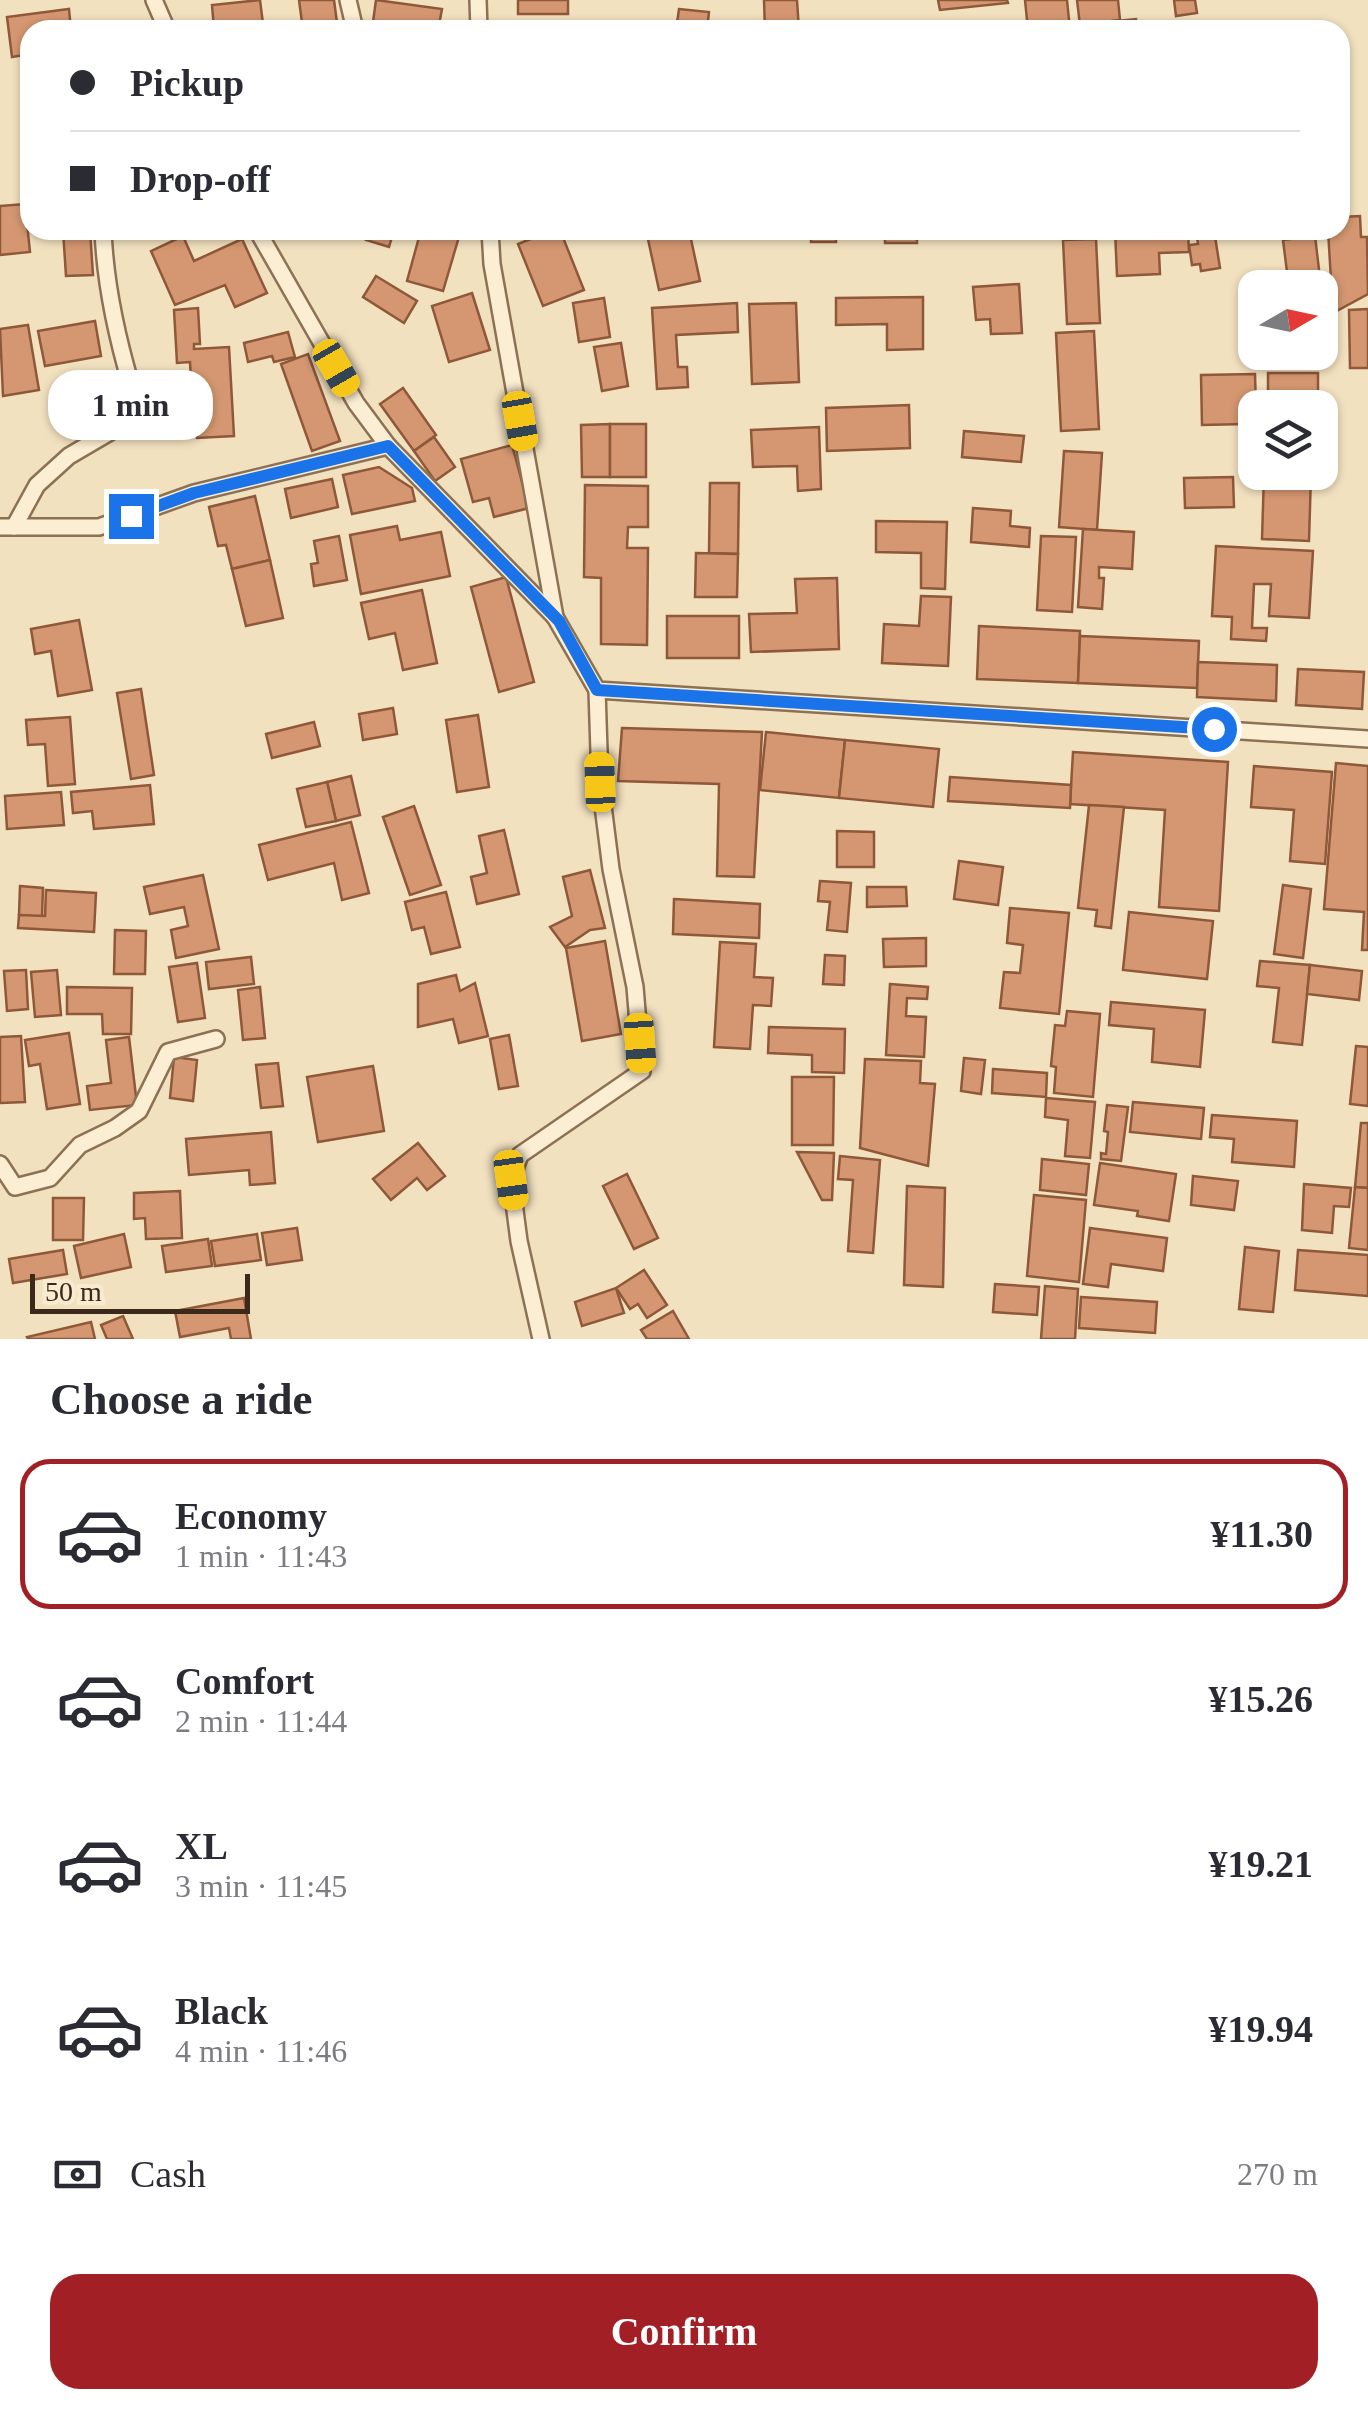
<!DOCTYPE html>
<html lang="en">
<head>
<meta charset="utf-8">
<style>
	:root { --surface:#fff; --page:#f7f7f7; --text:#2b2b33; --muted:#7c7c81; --line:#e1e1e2; --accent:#a11f25 }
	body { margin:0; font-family:"Times New Roman",serif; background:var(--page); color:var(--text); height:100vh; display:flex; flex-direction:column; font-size:38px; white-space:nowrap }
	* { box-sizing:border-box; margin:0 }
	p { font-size:32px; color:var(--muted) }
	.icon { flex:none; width:55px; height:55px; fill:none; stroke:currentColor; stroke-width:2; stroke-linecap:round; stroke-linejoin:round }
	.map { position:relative; height:1339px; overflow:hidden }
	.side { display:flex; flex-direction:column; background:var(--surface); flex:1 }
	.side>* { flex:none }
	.banner { position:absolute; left:20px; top:20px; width:1330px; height:220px; border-radius:30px; box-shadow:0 2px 8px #0004; display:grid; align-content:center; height:220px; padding:0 50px; background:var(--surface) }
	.needle { width:65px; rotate:81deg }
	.tools { position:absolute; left:1238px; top:270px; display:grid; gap:20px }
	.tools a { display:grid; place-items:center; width:100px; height:100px; border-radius:20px; background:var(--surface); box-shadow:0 2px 8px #0004; font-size:50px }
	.scale { position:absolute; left:30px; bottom:25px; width:220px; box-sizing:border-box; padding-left:10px; border:5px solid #3b291b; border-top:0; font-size:28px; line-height:35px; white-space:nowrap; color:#3b291b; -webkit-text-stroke:8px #f9ebcf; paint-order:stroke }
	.end { position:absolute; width:45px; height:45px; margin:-22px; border:12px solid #1a73e8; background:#fff; box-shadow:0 0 0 5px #fff }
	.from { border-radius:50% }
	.bubble { position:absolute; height:70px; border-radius:30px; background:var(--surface); box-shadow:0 2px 8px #0004; font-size:32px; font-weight:800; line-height:70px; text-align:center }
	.car { position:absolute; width:30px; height:60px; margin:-30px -15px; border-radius:12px; box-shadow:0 0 8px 2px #0007; background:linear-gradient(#f5c518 24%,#345 0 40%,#f5c518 0 76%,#345 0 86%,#f5c518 0) }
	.banner b { display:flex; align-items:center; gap:35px; height:95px; font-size:38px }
	.banner b+b { border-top:2px solid var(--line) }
	.banner i { width:25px; height:25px; background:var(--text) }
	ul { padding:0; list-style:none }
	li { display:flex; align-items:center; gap:30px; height:150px; margin:0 20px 15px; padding:0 30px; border:5px solid transparent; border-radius:30px }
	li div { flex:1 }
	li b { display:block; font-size:38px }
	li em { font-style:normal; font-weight:800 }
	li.on { border-color:var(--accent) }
	li>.icon { width:90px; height:90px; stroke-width:1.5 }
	h2 { padding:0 50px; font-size:45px; line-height:120px }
	.pay { display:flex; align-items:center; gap:25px; height:110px; padding:0 50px; font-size:38px }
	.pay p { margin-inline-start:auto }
	.primary-button { display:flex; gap:20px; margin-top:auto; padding:20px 50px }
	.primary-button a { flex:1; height:115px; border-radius:30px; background:var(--accent); color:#fff; font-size:40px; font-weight:800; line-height:115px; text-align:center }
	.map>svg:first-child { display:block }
	.building { fill:#d49771; stroke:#8e5839; stroke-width:2.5 }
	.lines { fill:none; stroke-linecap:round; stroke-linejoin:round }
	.service-casing { stroke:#8d7155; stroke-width:20 }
	.service { stroke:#fceed3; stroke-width:15 }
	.route { stroke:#1a73e8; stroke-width:12 }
</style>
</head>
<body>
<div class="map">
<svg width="1368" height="1339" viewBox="0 0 1368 1339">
	<rect width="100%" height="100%" fill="#f2e1bf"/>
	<g class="building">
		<polygon points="260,0 263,24 214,29 212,5"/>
		<polygon points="299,0 334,0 338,30 303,30"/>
		<polygon points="376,0 442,9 438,30 400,30 400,26 373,22"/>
		<rect x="518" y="0" width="50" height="14"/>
		<polygon points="764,0 797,0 799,30 765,30"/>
		<polygon points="938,0 1007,0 1008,3 940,10"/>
		<polygon points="1025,0 1067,0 1070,30 1028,30"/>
		<polygon points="1077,0 1118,0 1120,20 1080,25"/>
		<polygon points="1174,0 1195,0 1197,13 1176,16"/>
		<polygon points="69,9 71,30 30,30 30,54 12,57 7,17"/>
		<polygon points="679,9 709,12 707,30 663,30 664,22 677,23"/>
		<polygon points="1136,19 1137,30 1076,30 1075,25"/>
		<polygon points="25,204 30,252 0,255 0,206"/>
		<polygon points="1360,216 1361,237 1367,237 1368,294 1333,313 1328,230 1340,230 1340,217"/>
		<polygon points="63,230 90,230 93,275 66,276"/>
		<polygon points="370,230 394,230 389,247 366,240"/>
		<polygon points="421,230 461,230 443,291 407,281"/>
		<polygon points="553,230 560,230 584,290 543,306 518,244"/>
		<polygon points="646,230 689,230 700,281 659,290"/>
		<rect x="811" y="230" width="25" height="12"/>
		<rect x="885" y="230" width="32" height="13"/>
		<polygon points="1115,230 1188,230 1189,252 1159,253 1160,274 1117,276"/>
		<polygon points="1196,230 1214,230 1220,268 1201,271 1200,264 1192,265 1189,245 1198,244"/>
		<polygon points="183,236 194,261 242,239 267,293 235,307 225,285 175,305 151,251"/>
		<polygon points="1315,236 1325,320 1320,320 1320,288 1289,288 1283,240"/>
		<polygon points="1096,239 1100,323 1067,324 1063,240"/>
		<polygon points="376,276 417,301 404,323 363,297"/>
		<polygon points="1019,284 1022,333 991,334 990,319 976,320 973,287"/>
		<polygon points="472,293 490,350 449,362 432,306"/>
		<polygon points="923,297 923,349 887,350 887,324 836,325 836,298"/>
		<polygon points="604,298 610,337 579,342 573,303"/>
		<polygon points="737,303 738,332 676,335 678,367 687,367 688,387 657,389 652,308"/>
		<polygon points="796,303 799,382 752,384 749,304"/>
		<polygon points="198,308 200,344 194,344 194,349 229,347 234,436 197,438 196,418 178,419 177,401 192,400 190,362 177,363 174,310"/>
		<polygon points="1368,309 1368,368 1350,368 1349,310"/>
		<polygon points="95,321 101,356 45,366 38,331"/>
		<polygon points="28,325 39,390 3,396 0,329"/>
		<polygon points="1094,331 1099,429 1061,431 1056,333"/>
		<polygon points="288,332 295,357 274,362 272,356 248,362 244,343"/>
		<polygon points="621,343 628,386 602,391 594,347"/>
		<polygon points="308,354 340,441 312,451 281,364"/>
		<rect x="1268" y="373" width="50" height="35"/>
		<polygon points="1255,374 1256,408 1245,408 1246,424 1202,425 1201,375"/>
		<polygon points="403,388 436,435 414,451 380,404"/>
		<polygon points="909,405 910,448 827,451 826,408"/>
		<polygon points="610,424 610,477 582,477 581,425"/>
		<rect x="610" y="424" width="36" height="53"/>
		<polygon points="819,427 821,489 798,491 797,466 753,467 751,430"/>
		<polygon points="964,431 1024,436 1021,462 962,457"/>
		<polygon points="434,437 455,467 435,481 414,451"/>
		<polygon points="512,445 529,508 494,517 489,498 473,502 461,459"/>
		<polygon points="1064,451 1102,453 1097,530 1059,527"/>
		<polygon points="379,467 412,488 415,501 352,514 343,475"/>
		<polygon points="1264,474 1311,475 1309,541 1262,539"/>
		<polygon points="1233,477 1234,507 1185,508 1184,478"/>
		<polygon points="332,479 338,507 291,518 285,489"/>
		<polygon points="710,483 739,483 738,554 709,553"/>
		<polygon points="585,485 648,486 648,527 628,527 627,548 648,548 647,645 601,644 601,578 584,577"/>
		<polygon points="255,496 270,560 232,569 226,545 218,546 209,507"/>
		<polygon points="973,508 1011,511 1010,526 1030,528 1029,547 971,542"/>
		<polygon points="876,521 947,522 945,589 921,588 921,553 876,552"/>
		<polygon points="397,526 400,540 441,532 450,576 361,594 350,535"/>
		<polygon points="1083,529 1134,532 1132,569 1099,567 1099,578 1104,578 1102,609 1078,607"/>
		<polygon points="339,536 347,580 314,586 311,564 318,563 314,541"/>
		<polygon points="1041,536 1076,537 1072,612 1037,610"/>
		<polygon points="1216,546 1313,551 1309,618 1269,616 1271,584 1254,584 1252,628 1267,628 1266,641 1231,639 1232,617 1212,616"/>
		<polygon points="696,553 738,554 737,597 695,597"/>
		<polygon points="270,560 283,618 246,626 232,569"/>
		<polygon points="506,577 534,682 499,692 471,587"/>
		<polygon points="837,578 839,649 751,652 749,614 797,613 795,579"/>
		<polygon points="422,590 437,663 403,670 395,633 369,639 361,603"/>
		<polygon points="921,596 951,597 948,666 882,663 884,624 919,626"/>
		<rect x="667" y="616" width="72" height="42"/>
		<polygon points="79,620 92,690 58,696 51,651 35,654 31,629"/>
		<polygon points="979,626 1080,631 1078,683 977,679"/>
		<polygon points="1080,636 1199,641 1197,688 1078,683"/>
		<polygon points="1198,662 1277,665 1276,701 1197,697"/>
		<polygon points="1298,669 1364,672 1362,709 1296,705"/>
		<polygon points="141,689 154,775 131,779 117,693"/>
		<polygon points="393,708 397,734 363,740 359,714"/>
		<polygon points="478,715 489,787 457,792 446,720"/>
		<polygon points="70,717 75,784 48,786 45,744 28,745 26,720"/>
		<polygon points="314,722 320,746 272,758 266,734"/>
		<polygon points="622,728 762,732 754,877 717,876 719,784 618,781"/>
		<polygon points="766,732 845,740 839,798 760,790"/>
		<polygon points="845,740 939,749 933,807 839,798"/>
		<polygon points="1073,752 1228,762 1219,911 1159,907 1165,810 1070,804"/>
		<polygon points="1336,763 1368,766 1368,950 1362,950 1364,912 1324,909"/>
		<polygon points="1254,766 1332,772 1325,864 1290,861 1294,810 1251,807"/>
		<polygon points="351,776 360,815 336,821 327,782"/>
		<polygon points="950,777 1071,785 1070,808 948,801"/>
		<polygon points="327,782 336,821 306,827 297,789"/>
		<polygon points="150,785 154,824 94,829 92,811 73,813 71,792"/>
		<polygon points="61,792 64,825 7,829 5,796"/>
		<polygon points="1089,805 1124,807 1111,928 1095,926 1097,910 1078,908"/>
		<polygon points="414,806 441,885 410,895 383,817"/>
		<polygon points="351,822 369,893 342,900 334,863 268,880 259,845"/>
		<polygon points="504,830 519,894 477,904 471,877 487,873 479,836"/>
		<polygon points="837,831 874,832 874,867 837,867"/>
		<polygon points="959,861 1003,867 998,905 954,899"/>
		<polygon points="590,870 605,928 590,930 565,947 550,927 572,916 563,877"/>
		<polygon points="203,875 219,949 176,958 171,930 188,926 184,907 150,914 144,887"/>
		<polygon points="820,881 851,883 847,932 827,930 830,902 818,901"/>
		<polygon points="1283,885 1311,889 1303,958 1274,954"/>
		<polygon points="20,886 43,888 42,917 19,915"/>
		<polygon points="867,887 906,887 907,906 867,907"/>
		<polygon points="46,890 96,893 94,932 18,928 19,915 45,916"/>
		<polygon points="446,892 460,947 431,954 424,927 412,930 405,902"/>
		<polygon points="674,899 760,904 759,938 673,934"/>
		<polygon points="1010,908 1069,913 1059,1014 1000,1008 1004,972 1020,973 1023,945 1007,943"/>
		<polygon points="1129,912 1213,921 1207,979 1123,970"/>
		<polygon points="115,930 146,931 145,974 114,974"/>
		<polygon points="926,938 926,966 884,967 883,939"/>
		<polygon points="605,941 621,1034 582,1041 566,948"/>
		<polygon points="720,942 756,944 754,977 773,978 771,1006 753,1005 750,1049 714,1047"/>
		<polygon points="825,955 845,956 844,985 823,984"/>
		<polygon points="251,957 254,984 209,989 206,962"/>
		<polygon points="1260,961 1310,965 1302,1045 1273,1042 1279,988 1257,986"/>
		<polygon points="197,963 205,1018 178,1022 169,967"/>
		<polygon points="1310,965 1362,971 1359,1000 1307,994"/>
		<polygon points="26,970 28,1009 7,1011 4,971"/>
		<polygon points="57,970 61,1015 35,1017 31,972"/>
		<polygon points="456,975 460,991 475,983 488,1036 459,1043 453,1019 418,1027 418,984"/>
		<polygon points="890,984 928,987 927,999 907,998 906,1016 926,1017 924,1057 886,1055"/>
		<polygon points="67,987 132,988 131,1034 103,1034 102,1014 67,1014"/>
		<polygon points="260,987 265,1038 243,1040 238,990"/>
		<polygon points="1111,1002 1205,1010 1200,1067 1152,1062 1154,1029 1109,1025"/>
		<polygon points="1067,1011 1100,1014 1093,1097 1054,1093 1056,1067 1051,1066 1055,1025 1065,1026"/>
		<polygon points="769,1027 845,1029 844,1073 812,1072 812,1055 768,1053"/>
		<polygon points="69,1033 80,1104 47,1109 40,1064 29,1066 25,1040"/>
		<polygon points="509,1035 518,1086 499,1089 490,1039"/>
		<polygon points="21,1036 25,1102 0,1103 0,1037"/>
		<polygon points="129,1037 137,1105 90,1110 87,1086 111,1083 106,1040"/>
		<polygon points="1356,1046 1368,1047 1368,1106 1350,1104"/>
		<polygon points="174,1057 197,1060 193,1101 170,1098"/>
		<polygon points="964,1058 985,1060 981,1094 961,1091"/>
		<polygon points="865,1059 921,1061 920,1083 935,1084 928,1166 860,1148"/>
		<polygon points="278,1063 283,1106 261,1108 256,1065"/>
		<polygon points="373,1066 384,1131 318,1142 307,1077"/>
		<polygon points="993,1069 1047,1073 1046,1097 992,1093"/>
		<polygon points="792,1077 834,1077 833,1145 792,1145"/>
		<polygon points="1046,1098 1095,1102 1090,1158 1065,1156 1068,1120 1045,1117"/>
		<polygon points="1133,1102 1204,1108 1201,1139 1130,1132"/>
		<polygon points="1107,1105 1128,1107 1121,1161 1101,1159 1101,1153 1106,1154 1108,1132 1104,1131"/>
		<polygon points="1212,1115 1297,1121 1294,1167 1232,1162 1234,1139 1210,1137"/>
		<polygon points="1361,1123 1368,1123 1368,1188 1355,1187"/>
		<polygon points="271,1132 275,1183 250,1185 249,1170 189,1175 186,1139"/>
		<polygon points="418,1143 445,1176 427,1190 417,1178 391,1200 373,1179"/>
		<polygon points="797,1152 834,1153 832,1200 822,1200"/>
		<polygon points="840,1156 880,1160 873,1253 848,1251 853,1180 838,1179"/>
		<polygon points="1042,1159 1089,1164 1086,1195 1040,1190"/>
		<polygon points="1100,1163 1176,1174 1169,1221 1137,1216 1138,1211 1094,1205"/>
		<polygon points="627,1174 658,1238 634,1249 603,1186"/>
		<polygon points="1193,1176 1238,1181 1234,1210 1191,1205"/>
		<polygon points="1304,1184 1351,1188 1349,1207 1334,1206 1332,1233 1302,1230"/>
		<polygon points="907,1186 945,1188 943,1287 904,1285"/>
		<polygon points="1355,1187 1368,1188 1368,1250 1349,1248"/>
		<polygon points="180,1191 182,1238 146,1239 145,1218 134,1219 134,1193"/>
		<polygon points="1034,1195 1086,1200 1079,1282 1027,1276"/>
		<polygon points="53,1198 84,1198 83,1240 53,1240"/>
		<polygon points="297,1228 302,1260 267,1265 262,1233"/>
		<polygon points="1090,1228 1167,1238 1163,1271 1111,1264 1108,1287 1083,1284"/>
		<polygon points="124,1234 131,1267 81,1278 74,1246"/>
		<polygon points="257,1234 261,1260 215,1266 211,1241"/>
		<polygon points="208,1239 212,1266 166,1272 162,1246"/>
		<polygon points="1245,1247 1279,1251 1273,1312 1239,1309"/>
		<polygon points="63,1250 67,1274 13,1283 9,1259"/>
		<polygon points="1298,1250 1368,1255 1368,1296 1295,1290"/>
		<polygon points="644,1270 667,1305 647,1318 638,1304 630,1309 616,1288"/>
		<polygon points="995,1284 1039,1287 1037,1315 993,1312"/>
		<polygon points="1045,1286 1078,1289 1075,1339 1041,1339"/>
		<polygon points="616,1288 624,1313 582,1326 575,1302"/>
		<polygon points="1081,1297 1157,1302 1155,1333 1079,1328"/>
		<polygon points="244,1298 251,1339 231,1339 229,1328 180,1337 175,1311"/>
		<polygon points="673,1311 689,1339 647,1339 641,1330"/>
		<polygon points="123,1316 133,1339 107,1339 101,1325"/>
		<polygon points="91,1322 95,1339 28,1339 27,1337"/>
	</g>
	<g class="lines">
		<defs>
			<g id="service">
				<polyline points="154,0 167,30"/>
				<polyline points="348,0 355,30"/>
				<polyline points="478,0 479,30"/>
				<polyline points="257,230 356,403 388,446"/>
				<polyline points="490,230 492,264 555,617 597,690 1368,739"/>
				<polyline points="0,527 99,527 194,493 388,446 555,617"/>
				<path d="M 14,527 L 37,485 L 69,456 L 110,432 L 131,385 C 116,334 105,283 103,230"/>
				<polyline points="0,1164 15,1187 50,1178 80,1145 115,1128 139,1111 168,1052 216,1039"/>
				<polyline points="541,1339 519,1241 511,1180 520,1155 642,1071 635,987 611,869 600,782 597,690"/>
			</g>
		</defs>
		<use href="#service" class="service-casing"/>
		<use href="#service" class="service"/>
	</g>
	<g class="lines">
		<polyline class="route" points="131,516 194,493 388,446 559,621 597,690 1214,729"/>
	</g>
</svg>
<div class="tools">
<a><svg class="needle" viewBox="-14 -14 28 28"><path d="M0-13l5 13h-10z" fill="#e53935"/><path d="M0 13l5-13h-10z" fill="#7c7c81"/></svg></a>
<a><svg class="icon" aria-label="layers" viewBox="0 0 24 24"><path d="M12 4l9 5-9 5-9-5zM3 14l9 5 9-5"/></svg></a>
</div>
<div class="scale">50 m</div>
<i class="end from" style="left:1214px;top:729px"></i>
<i class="end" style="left:131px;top:516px"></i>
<div class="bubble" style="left:48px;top:370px;width:165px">1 min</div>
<i class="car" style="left:336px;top:368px;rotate:150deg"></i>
<i class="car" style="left:520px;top:421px;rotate:170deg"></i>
<i class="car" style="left:600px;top:782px;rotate:358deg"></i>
<i class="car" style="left:640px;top:1043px;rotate:176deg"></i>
<i class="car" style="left:511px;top:1180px;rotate:172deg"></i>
<div class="banner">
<b><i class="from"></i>Pickup</b>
<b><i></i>Drop-off</b>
</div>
</div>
<section class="side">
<h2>Choose a ride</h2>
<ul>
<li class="on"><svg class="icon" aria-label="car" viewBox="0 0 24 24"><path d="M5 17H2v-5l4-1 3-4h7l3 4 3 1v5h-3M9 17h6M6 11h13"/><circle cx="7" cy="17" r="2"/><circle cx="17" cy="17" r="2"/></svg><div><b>Economy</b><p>1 min · 11:43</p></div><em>¥11.30</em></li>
<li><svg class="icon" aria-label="car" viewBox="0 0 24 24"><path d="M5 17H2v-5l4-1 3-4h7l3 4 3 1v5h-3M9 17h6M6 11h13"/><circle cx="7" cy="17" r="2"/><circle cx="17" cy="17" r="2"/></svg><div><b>Comfort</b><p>2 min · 11:44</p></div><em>¥15.26</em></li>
<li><svg class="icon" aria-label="car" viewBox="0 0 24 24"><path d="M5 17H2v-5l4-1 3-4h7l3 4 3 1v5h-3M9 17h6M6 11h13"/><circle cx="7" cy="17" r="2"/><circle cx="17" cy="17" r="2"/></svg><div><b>XL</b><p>3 min · 11:45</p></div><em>¥19.21</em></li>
<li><svg class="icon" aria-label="car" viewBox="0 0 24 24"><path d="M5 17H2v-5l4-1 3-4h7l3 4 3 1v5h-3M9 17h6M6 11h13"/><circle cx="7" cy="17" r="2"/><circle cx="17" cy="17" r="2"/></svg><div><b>Black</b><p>4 min · 11:46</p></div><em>¥19.94</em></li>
</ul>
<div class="pay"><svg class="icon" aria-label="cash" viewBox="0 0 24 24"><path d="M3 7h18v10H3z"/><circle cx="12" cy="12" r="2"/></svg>Cash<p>270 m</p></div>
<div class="primary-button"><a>Confirm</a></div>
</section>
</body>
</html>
